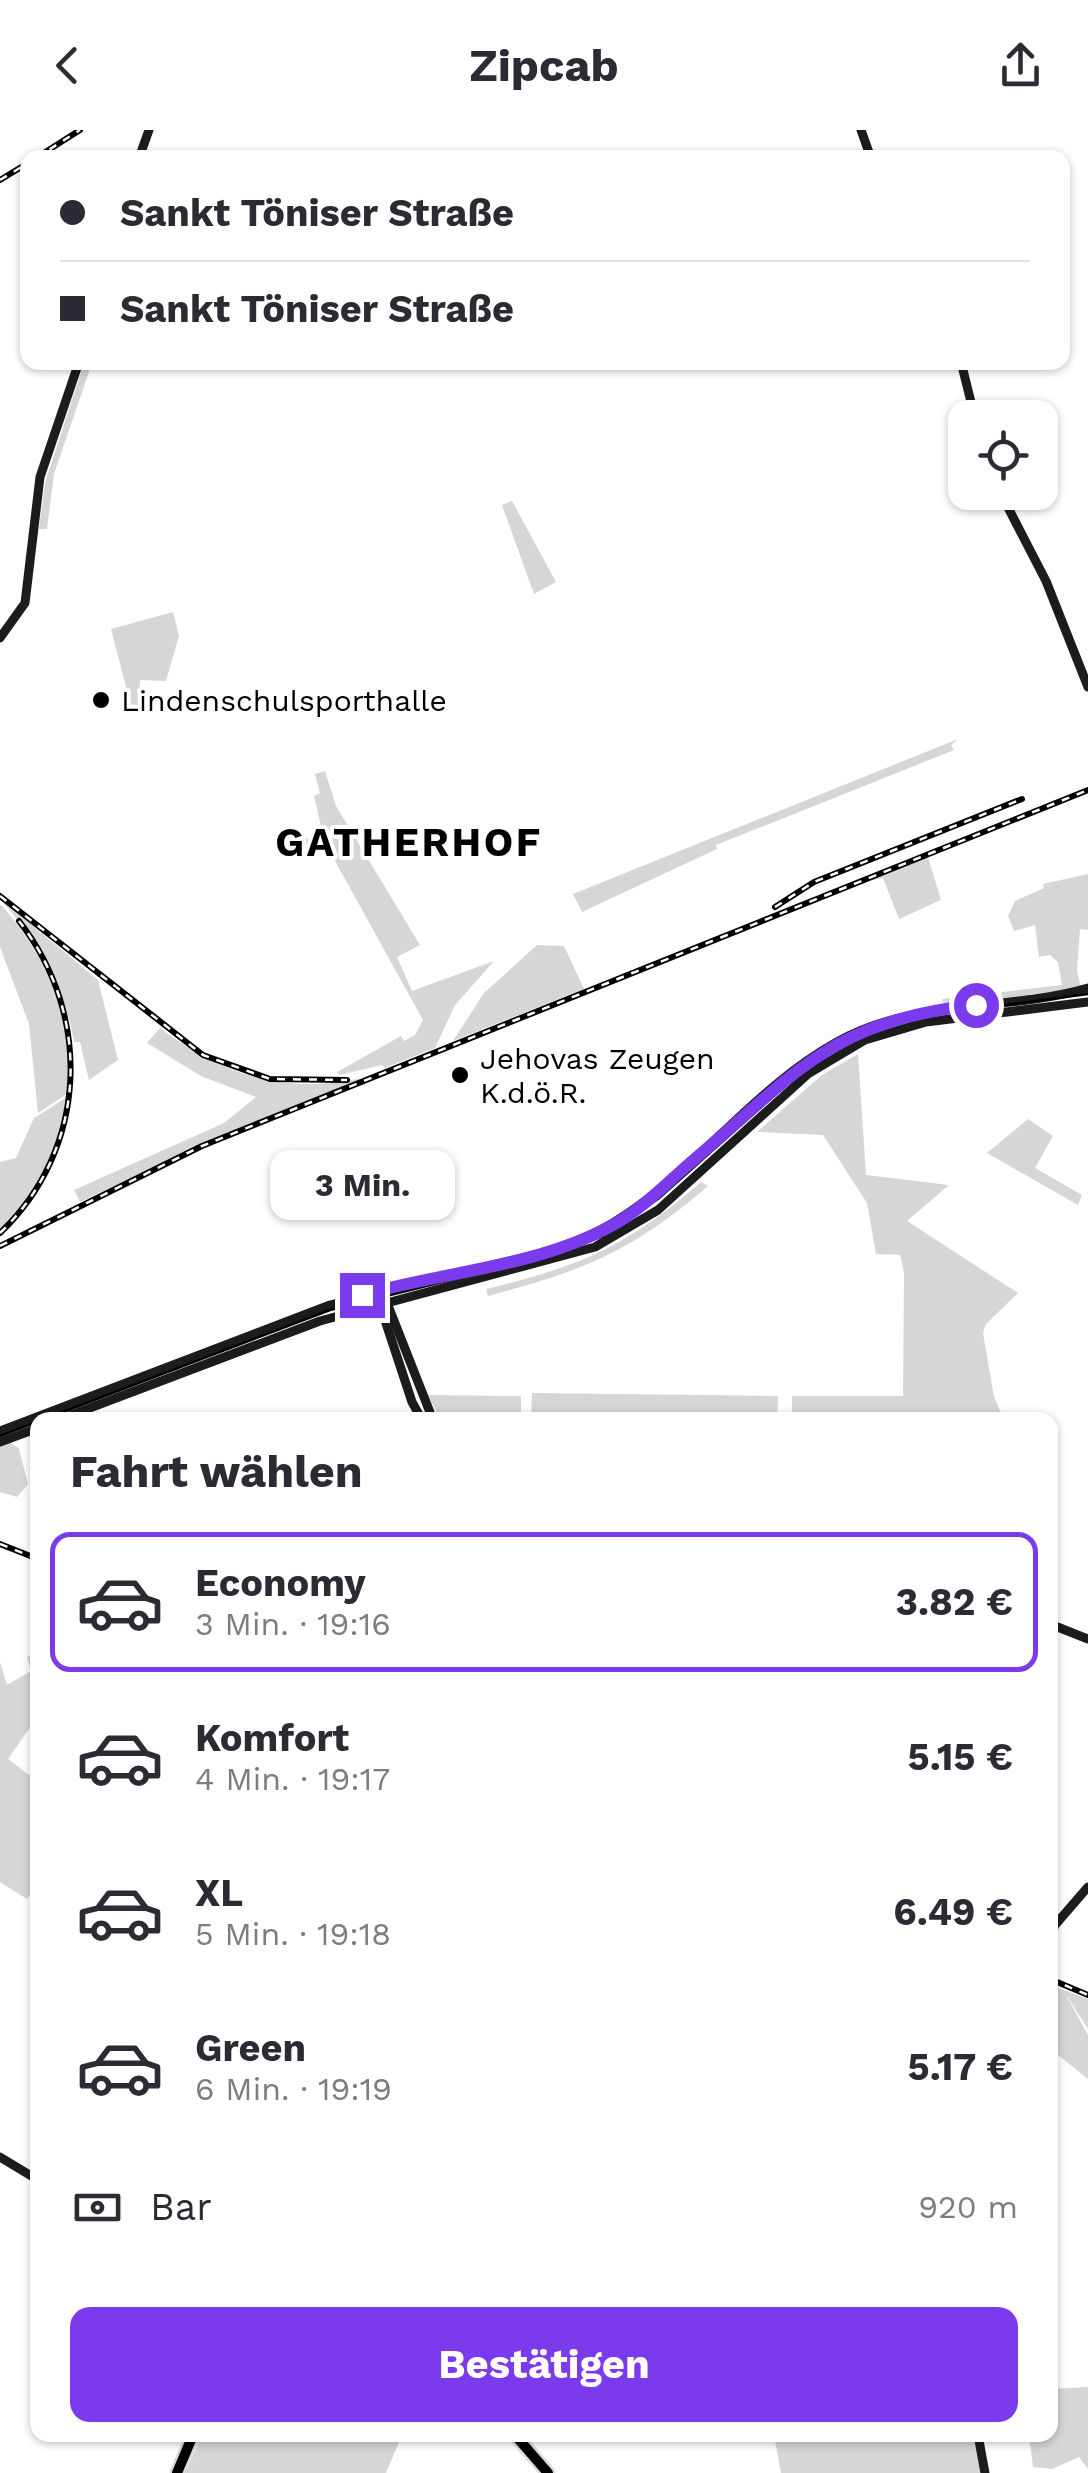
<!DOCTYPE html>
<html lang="de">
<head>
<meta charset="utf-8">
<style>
	:root { --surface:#fff; --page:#f2f2f3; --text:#2b2b33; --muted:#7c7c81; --line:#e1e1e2; --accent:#7c3aed }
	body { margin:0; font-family:"Work Sans",sans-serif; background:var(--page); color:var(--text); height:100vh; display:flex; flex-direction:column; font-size:38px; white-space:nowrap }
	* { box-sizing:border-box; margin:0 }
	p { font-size:32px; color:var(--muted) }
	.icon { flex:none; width:55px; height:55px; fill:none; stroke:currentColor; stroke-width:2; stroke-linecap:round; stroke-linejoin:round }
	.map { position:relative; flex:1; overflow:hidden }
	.panel { position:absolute; left:30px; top:1282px; width:1028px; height:1030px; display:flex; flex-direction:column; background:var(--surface); border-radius:20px; box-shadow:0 2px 8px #0004 }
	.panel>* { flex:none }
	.hud { position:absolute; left:20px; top:20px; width:1050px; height:220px; border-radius:20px; box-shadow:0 2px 8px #0004; display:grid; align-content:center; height:220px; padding:0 40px; background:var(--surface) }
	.buttons { position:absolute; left:948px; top:270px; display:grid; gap:20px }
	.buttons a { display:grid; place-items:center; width:110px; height:110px; border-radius:20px; background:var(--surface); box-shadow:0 2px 8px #0004; font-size:50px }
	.end { position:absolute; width:45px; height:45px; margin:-22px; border:12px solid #7c3aed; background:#fff; box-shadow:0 0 0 5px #fff }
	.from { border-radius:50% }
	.bubble { position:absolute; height:70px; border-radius:20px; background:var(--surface); box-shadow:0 2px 8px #0004; font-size:32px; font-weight:700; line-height:70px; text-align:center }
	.hud b { display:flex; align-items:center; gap:35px; height:95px; font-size:38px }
	.hud b+b { border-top:2px solid var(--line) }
	.hud i { width:25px; height:25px; background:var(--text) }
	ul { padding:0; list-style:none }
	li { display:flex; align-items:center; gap:30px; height:140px; margin:0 20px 15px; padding:0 20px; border:5px solid transparent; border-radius:20px }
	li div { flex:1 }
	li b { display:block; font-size:38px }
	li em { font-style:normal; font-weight:700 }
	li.active { border-color:var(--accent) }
	li>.icon { width:90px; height:90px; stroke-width:1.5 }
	h2 { padding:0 40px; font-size:45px; line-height:120px }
	.pay { display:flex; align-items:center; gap:25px; height:110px; padding:0 40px; font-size:38px }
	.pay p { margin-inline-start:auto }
	.action { display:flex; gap:20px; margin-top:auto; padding:20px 40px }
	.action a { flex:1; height:115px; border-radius:20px; background:var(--accent); color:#fff; font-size:40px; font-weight:700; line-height:115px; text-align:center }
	header { display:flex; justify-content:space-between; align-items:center; height:130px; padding:0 40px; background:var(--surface); font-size:45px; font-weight:700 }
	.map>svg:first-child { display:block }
	.green { fill:#d6d6d6 }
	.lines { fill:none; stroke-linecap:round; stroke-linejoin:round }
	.primary-casing { stroke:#dbdbdb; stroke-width:15 }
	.secondary { stroke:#1c1c1c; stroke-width:9 }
	.primary { stroke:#000; stroke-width:10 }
	.tram { stroke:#000; stroke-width:2.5 }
	.rail-casing { stroke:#000; stroke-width:6 }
	.rail { stroke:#fff; stroke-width:2.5; stroke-dasharray:8; stroke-linecap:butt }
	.route { stroke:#7c3aed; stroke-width:12 }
	.poi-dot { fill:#000; stroke:#fff; stroke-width:4 }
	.labels { text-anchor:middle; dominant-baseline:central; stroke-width:8; stroke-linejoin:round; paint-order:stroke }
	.poi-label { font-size:30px; fill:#000; stroke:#fff; text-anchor:start }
	.district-label { font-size:40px; font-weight:bold; letter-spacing:2.5px; fill:#000; stroke:#fff }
</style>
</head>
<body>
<header><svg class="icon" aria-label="back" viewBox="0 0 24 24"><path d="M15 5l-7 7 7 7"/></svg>Zipcab<svg class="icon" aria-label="share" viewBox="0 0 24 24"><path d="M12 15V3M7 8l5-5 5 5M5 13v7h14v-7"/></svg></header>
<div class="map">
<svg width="1088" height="2343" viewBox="0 0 1088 2343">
	<rect width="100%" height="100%" fill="#fff"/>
	<g class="green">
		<polygon points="84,233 92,233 54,344 47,399 39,399 45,353"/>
		<polygon points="512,371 556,452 534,464 502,375"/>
		<polygon points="173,482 179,506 166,551 140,550 139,577 131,576 111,499"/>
		<polygon points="958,609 951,615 954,620 716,715 717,719 582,782 573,764"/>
		<polygon points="325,641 336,676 420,815 397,827 412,861 494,831 455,875 435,918 385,938 382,935 339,945 337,942 401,906 404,911 415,905 423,890 324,711 294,717 293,712 323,705 314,666 320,663 315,644"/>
		<polygon points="928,727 941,770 899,789 883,748 869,751"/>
		<polygon points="1088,744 1088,800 1080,799 1077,841 1081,858 944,876 942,869 1062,855 1058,832 1050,825 1039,827 1035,795 1014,801 1008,786 1015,771 1044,758 1043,754"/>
		<path d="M 0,769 L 98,850 L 118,930 L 89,950 L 80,912 L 74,912 C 64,853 39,813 0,769 Z"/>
		<path d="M 0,774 C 49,827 73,891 67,964 L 38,983 L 29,894 L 0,817 Z"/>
		<polygon points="537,815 564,816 584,859 453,911 484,863"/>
		<path d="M 160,898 C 204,932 255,955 312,954 C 330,954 350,948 366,949 L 206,1013 L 80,1072 L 74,1060 L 224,993 L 256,967 L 201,946 L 147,913 Z"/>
		<polygon points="858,924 866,1045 949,1055 907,1091 1018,1163 986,1194 983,1203 994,1267 1004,1290 792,1290 792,1266 903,1266 904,1142 900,1125 876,1124 867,1073 823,1005 757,1002 822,945"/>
		<path d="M 67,967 C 61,1020 37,1064 0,1101 L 0,1032 L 16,1028 L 34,988 Z"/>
		<polygon points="1028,989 1053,1006 1035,1038 1082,1065 1078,1075 987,1023"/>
		<path d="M 701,1052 L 708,1056 C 631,1122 585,1140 488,1166 L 486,1159 C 581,1136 626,1117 701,1052 Z"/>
		<polygon points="532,1263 778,1266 778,1268 777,1288 531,1286"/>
		<polygon points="428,1265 521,1266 521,1286 438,1285"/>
		<polygon points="10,1312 19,1319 28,1354 17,1367 0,1362 0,1315"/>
		<polygon points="37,1523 37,1587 8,1629 37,1651 37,1755 27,1769 0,1752 0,1532 7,1555 31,1541 27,1527"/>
		<polygon points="1050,1855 1088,1869 1088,1899 1065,1863 1088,1905 1088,1949 1052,1920"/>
		<polygon points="1088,2257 1088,2339 1079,2327 1052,2339 1033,2337 1029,2305 1050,2305 1050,2259"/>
		<polygon points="202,2305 402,2305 386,2343 185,2343"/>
		<polygon points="774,2305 975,2305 983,2343 781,2343"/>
	</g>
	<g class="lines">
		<defs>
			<g id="primary">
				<polyline points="515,2305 548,2343"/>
				<polyline points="177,2343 193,2305"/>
			</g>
		</defs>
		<use href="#primary" class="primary-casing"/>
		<g class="secondary">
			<polyline points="861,0 871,28"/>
			<polyline points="139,28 149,0"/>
			<polyline points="961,232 975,288"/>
			<polyline points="1000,362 1046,451 1088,557"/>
			<polyline points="0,508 25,473 40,347 79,232"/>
			<polyline points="387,1173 433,1290"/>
			<polyline points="380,1175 412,1272 422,1290"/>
			<polyline points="58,1290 320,1191 595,1117 658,1080 808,944 865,910 926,892 1088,872"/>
			<path d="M 0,1301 L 330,1175 L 558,1119 C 672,1080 734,969 837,912 C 915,868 1004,882 1088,858"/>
			<polyline points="0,1312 38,1298"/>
			<polyline points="1050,1494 1088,1509"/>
			<polyline points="1050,1808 1055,1795 1088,1757"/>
			<polyline points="0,2027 38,2050"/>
			<polyline points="978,2305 985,2343"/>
		</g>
		<use href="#primary" class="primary"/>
		<polyline class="tram" points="0,1306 330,1180 555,1124 603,1106 658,1069 804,939 871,900 921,886 1088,864"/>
		<defs>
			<g id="rail">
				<polyline points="36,28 80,0"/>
				<polyline points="0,50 28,33"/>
				<polyline points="0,766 203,925 270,949 347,950"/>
				<polyline points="775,777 814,752 1022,669"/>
				<path d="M 0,1103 C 88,1019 93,886 19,791"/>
				<polyline points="0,1116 202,1016 1088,660"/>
				<polyline points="0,1414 38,1429"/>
				<polyline points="1050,1849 1088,1865"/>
			</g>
		</defs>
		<use href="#rail" class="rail-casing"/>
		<use href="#rail" class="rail"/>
	</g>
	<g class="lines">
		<path class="route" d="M 362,1165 C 446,1141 541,1137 618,1092 C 645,1076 666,1054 689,1034 C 795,945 828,891 976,875"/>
	</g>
	<g class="poi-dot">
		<circle cx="101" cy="570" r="10"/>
		<circle cx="460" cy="945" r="10"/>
	</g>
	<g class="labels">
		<g class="poi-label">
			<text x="121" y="570">Lindenschulsporthalle</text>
			<text x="480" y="928">Jehovas Zeugen<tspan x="480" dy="34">K.d.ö.R.</tspan></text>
		</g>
		<g class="district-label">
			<text x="409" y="712">GATHERHOF</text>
		</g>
	</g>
</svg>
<div class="buttons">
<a><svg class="icon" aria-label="locate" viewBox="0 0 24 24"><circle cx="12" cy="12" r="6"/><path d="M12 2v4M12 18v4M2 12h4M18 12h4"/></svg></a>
</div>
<i class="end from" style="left:976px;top:875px"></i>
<i class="end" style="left:362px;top:1165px"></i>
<div class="bubble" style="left:270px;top:1020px;width:185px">3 Min.</div>
<div class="hud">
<b><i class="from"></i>Sankt Töniser Straße</b>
<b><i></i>Sankt Töniser Straße</b>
</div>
<section class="panel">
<h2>Fahrt wählen</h2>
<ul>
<li class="active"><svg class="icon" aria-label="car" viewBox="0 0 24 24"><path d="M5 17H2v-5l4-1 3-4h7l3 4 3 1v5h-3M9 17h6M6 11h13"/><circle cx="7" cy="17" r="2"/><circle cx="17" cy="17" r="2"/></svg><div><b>Economy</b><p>3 Min. · 19:16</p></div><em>3.82 €</em></li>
<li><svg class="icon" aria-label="car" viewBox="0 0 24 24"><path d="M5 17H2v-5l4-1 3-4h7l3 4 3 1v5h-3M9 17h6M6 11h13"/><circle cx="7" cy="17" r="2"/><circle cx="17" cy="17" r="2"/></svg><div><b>Komfort</b><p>4 Min. · 19:17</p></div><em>5.15 €</em></li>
<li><svg class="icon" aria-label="car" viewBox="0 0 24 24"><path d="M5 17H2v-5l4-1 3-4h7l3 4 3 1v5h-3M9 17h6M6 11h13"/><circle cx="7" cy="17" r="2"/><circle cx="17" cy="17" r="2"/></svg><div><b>XL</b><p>5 Min. · 19:18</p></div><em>6.49 €</em></li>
<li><svg class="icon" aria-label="car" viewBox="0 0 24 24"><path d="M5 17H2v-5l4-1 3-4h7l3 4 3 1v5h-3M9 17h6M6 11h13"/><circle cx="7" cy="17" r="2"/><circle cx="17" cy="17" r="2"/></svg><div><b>Green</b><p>6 Min. · 19:19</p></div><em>5.17 €</em></li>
</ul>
<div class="pay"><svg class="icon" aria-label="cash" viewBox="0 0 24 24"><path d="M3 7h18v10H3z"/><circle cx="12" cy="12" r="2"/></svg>Bar<p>920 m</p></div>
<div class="action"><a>Bestätigen</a></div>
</section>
</div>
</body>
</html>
